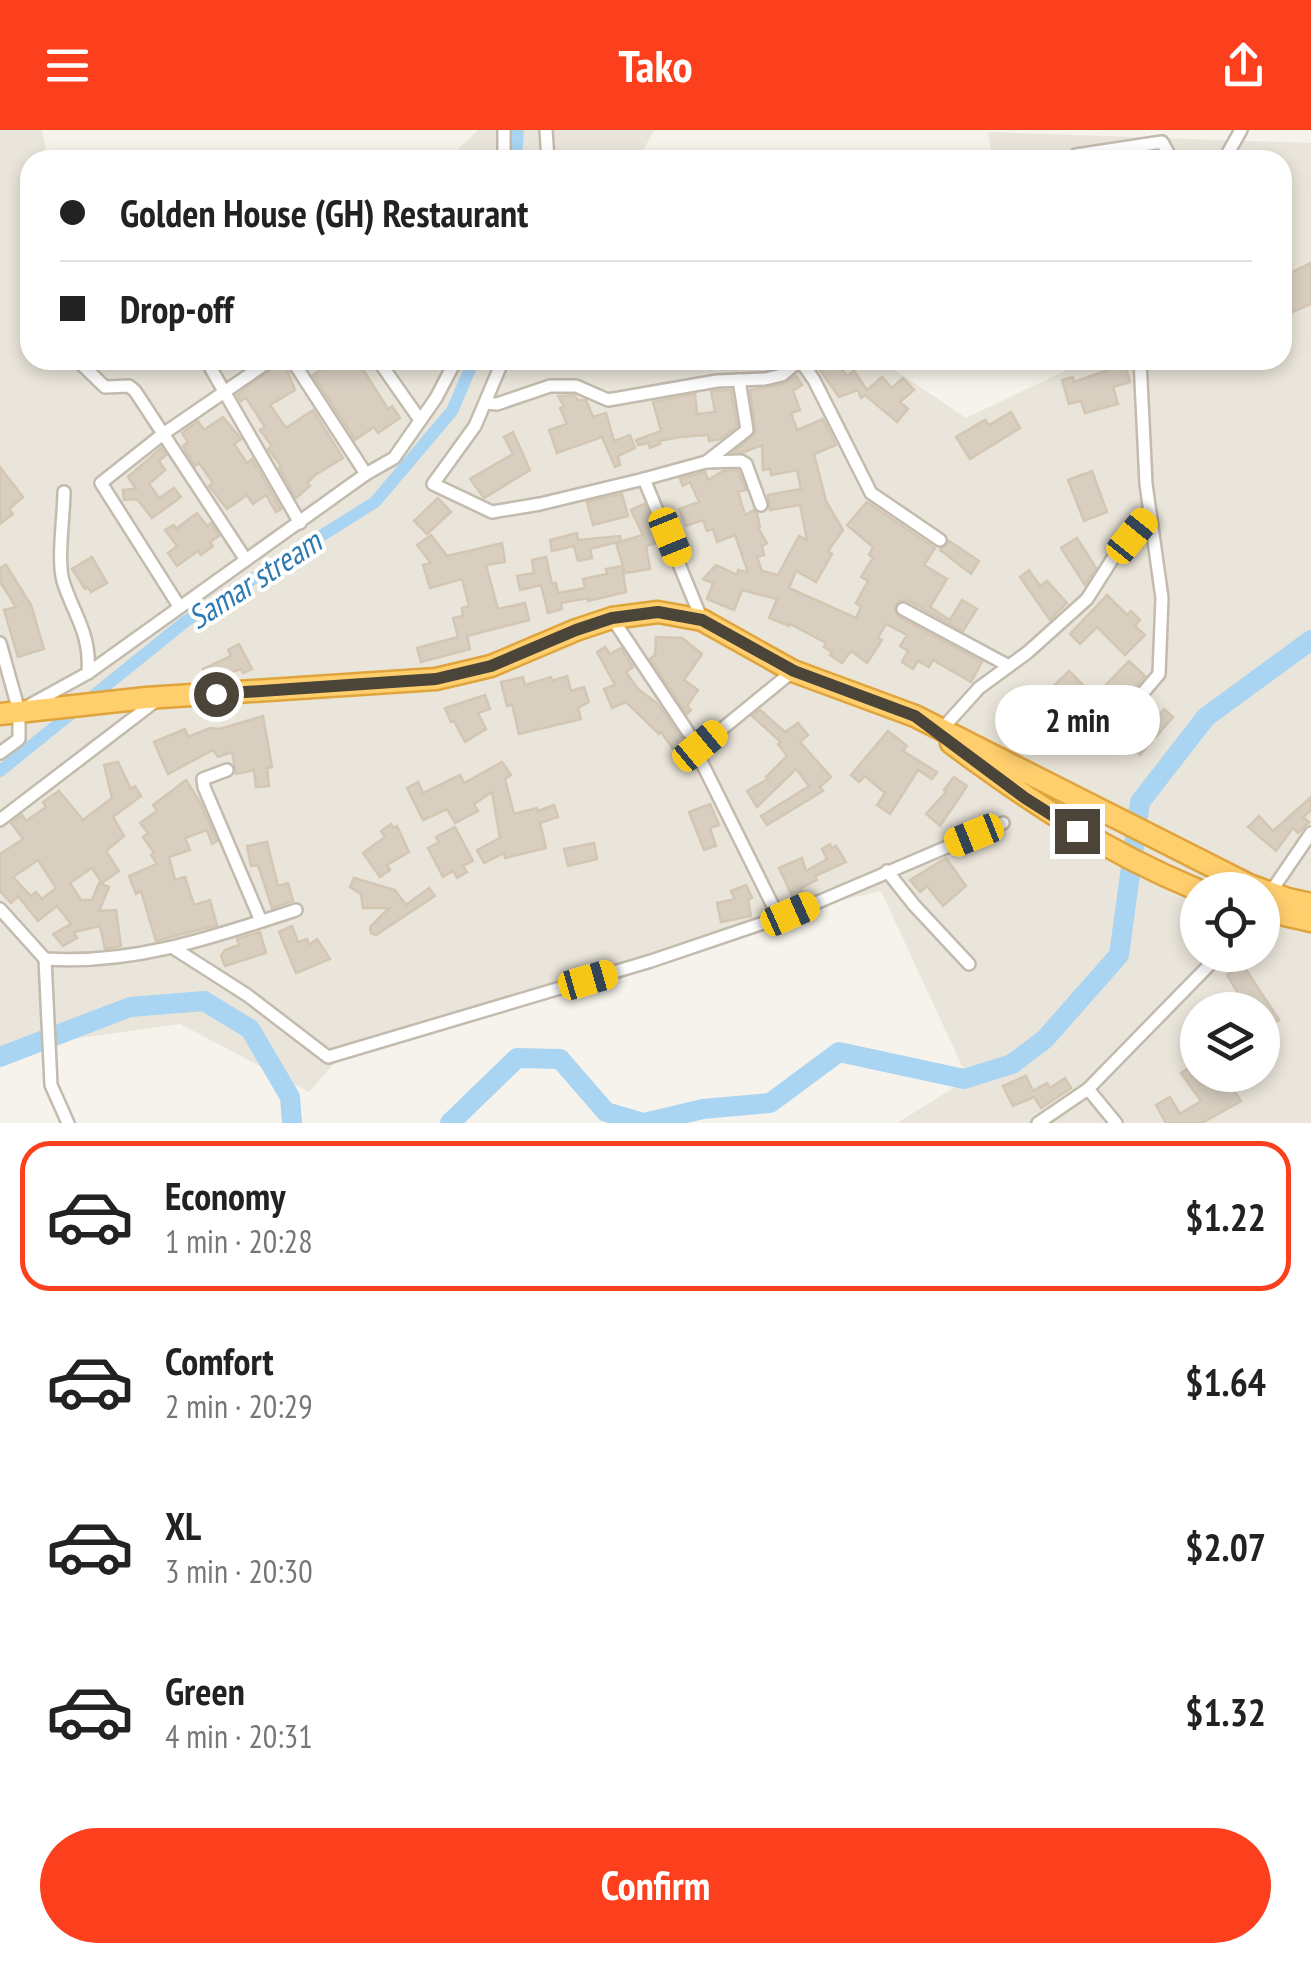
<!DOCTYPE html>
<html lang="en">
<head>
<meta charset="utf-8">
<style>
	:root { --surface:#fff; --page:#f2f2f2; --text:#222; --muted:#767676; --line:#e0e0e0; --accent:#fc3f1d }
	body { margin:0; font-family:"PT Sans Narrow",sans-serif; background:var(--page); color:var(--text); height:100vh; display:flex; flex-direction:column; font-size:38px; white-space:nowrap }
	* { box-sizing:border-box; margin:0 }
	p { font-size:32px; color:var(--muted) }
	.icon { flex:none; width:55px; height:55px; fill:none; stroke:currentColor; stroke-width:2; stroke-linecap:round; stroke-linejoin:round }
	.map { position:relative; height:993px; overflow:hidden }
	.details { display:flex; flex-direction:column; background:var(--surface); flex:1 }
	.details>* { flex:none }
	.top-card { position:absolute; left:20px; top:20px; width:1272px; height:220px; border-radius:30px; box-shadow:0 5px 15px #0003; display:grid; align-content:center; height:220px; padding:0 40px; background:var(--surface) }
	.buttons { position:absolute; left:1180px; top:742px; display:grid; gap:20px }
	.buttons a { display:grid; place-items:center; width:100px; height:100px; border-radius:50%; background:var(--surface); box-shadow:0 5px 15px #0003; font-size:50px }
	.end { position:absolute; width:45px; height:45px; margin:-22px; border:12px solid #4b4439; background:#fff; box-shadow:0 0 0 5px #fff }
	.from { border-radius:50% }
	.bubble { position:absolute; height:70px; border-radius:35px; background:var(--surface); box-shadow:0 5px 15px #0003; font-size:32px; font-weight:600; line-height:70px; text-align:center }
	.car { position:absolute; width:30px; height:60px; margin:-30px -15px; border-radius:12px; box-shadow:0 0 8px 2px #0007; background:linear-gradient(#f5c518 24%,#345 0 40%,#f5c518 0 76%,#345 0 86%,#f5c518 0) }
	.top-card b { display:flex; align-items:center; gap:35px; height:95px; font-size:38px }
	.top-card b+b { border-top:2px solid var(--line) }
	.top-card i { width:25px; height:25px; background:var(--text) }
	ul { padding:18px 0 0; list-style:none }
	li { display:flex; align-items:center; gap:30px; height:150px; margin:0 20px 15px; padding:0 20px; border:5px solid transparent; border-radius:30px }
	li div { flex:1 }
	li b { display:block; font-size:38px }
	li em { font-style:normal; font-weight:600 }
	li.selected { border-color:var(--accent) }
	li>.icon { width:90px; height:90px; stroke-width:1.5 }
	.cta { display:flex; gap:20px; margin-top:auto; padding:20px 40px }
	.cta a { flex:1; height:115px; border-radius:60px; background:var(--accent); color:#fff; font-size:40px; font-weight:600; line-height:115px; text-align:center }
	header { display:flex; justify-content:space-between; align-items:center; height:130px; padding:0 40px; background:var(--accent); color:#fff; font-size:45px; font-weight:600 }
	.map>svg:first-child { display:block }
	.residential { fill:#eae5da; fill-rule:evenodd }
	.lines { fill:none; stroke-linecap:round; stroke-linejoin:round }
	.canal { stroke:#a9d4f2; stroke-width:12 }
	.river { stroke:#a9d4f2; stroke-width:20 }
	.building { fill:#d8cfc1; stroke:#d3c7b4; stroke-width:2.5; fill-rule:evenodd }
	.street-casing { stroke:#c2bbae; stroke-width:16 }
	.highway-casing { stroke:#e0a43c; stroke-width:25 }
	.street { stroke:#fff; stroke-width:11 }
	.highway { stroke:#ffcf6e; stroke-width:20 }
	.route { stroke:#4b4439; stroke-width:12 }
	.labels { text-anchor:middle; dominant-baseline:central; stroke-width:8; stroke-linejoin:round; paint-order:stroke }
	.water-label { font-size:32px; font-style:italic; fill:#2e7ab2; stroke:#fff }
</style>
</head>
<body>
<header><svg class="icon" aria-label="menu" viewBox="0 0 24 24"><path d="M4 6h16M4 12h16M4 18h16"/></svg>Tako<svg class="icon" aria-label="share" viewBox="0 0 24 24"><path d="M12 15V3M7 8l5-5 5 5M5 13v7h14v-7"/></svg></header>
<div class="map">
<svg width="1311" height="993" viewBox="0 0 1311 993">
	<rect width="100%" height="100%" fill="#f6f3ec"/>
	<g class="residential">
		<path d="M 0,0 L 42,0 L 48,30 L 30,30 L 30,230 L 880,230 L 966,288 L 1088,230 L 1282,230 L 1282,30 L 992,30 L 988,2 L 1311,13 L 1311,993 L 897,993 L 968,949 L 881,761 L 729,797 L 568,852 L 397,899 L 333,935 L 309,962 L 180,894 L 0,919 ZM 1198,760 L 1262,760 L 1262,825 L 1198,825 ZM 1198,880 L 1262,880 L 1262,945 L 1198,945 Z"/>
		<polygon points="478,0 654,0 638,30 447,30"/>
	</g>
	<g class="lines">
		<g class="canal">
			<polyline points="516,30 518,0"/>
			<polyline points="0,641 186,491 375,372 452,281 474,230"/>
		</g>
		<g class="river">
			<polyline points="0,927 130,877 204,871 250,899 290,967 292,993"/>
			<polyline points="450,993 517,928 560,929 606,982 644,993 703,979 770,973 839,922 964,949 1012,934 1045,909 1119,825 1140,672 1206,587 1311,510"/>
		</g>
	</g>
	<g class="building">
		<polygon points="1311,133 1311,174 1290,183 1282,167 1282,147"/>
		<polygon points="283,230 295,260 270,275 286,298 313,280 343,328 315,345 307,353 310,356 296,368 279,338 281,336 268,319 272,316 260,300 265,297 246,268 241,271 237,265"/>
		<polygon points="313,230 357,230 388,279 392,276 400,288 378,303 374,297 355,310 313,245 320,240"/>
		<polygon points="813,230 835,230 847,246 854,241 867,260 882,247 892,258 903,248 914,260 900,272 908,279 897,292 865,265 861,268 858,260 839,267"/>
		<polygon points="1125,234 1130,252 1113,257 1118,274 1085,283 1081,271 1069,274 1062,250 1073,247 1074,252"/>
		<polygon points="796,246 802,255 793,261 800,280 791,283 797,300 823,289 836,315 814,324 826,371 843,400 828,421 832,424 816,452 796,441 789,458 856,488 861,477 856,473 868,451 861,447 873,428 869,425 873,417 847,395 867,372 935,418 924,435 947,449 930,477 950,490 962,470 977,479 963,501 907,470 899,471 894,478 899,487 982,532 971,552 933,530 929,537 918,531 913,539 902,532 908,521 900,516 907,505 886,494 878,508 882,510 867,533 851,521 842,533 830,525 832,522 824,517 826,513 790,494 789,496 769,488 777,469 742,460 734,480 707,469 713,453 703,449 716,435 737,445 738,440 748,442 735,405 717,412 713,399 707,401 703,390 686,396 679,379 699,372 690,352 683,356 680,349 705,342 708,350 723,341 738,340 746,360 738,362 745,385 754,380 757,383 760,397 758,398 767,413 762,416 764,425 757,427 762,441 778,445 799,406 807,410 800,375 770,380 768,365 801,359 797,340 771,345 770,339 763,340 762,315 744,322 734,322 756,302 750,260 784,254"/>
		<polygon points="731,260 737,296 720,309 709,311 708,305 680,307 659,311 660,314 650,318 648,313 638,315 636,310 661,301 653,272 695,264 697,284 715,282 711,261"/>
		<polygon points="574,265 578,270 586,270 593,287 606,283 614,311 630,305 635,318 618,326 620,335 615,337 602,307 557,323 549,300 567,294 560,278 564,276 558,266"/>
		<polygon points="1011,282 1020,298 970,329 956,307 985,290 989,295"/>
		<polygon points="223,287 241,309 234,314 247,333 252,329 281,379 276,382 266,365 253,374 247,365 227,379 209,356 213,353 199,333 195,336 183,316 188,312 182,303 198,291 204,300"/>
		<polygon points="513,302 530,340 484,368 470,349 513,324 504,307"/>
		<polygon points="161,318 166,325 159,331 165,340 149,354 159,368 174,358 181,367 152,388 137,369 124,370 123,360 136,359 128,347"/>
		<polygon points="0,337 23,367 9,379 13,384 0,394"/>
		<polygon points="1092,341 1107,382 1084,391 1068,350"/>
		<polygon points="622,364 628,386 593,395 587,372"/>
		<polygon points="438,368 451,382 427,404 414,391"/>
		<polygon points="644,374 660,412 646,416 650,439 625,443 616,413 643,405 631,380"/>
		<polygon points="197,383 207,396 211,393 219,406 210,412 213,416 201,425 198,421 177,436 168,423 177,416 165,400 174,395 176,399"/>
		<polygon points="577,403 578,410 620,406 621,411 590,419 592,428 578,431 574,416 552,421 550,410"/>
		<polygon points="431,405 447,426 502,413 505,432 486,435 498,479 525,473 529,490 467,506 470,519 421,532 417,518 458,507 453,488 463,486 462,478 469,476 462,449 430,458 423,435 431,433 417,415"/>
		<polygon points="1077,408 1096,438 1085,455 1061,418"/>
		<polygon points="949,411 979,431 971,444 940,420"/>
		<polygon points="92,427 107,453 91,462 88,457 85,459 72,439"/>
		<polygon points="546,427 552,454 556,453 558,463 585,458 583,449 607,444 606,439 622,436 626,462 588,471 588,468 561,473 562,479 548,483 541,455 520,460 517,446 534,443 532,430"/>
		<polygon points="6,435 31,475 44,519 18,527 4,480 16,477 0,452 0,438"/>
		<polygon points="1029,440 1040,456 1047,451 1067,473 1050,490 1020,447"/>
		<polygon points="1107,465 1127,485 1131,481 1140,490 1135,496 1145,505 1125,525 1097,497 1080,514 1070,504"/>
		<polygon points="656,507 682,508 702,524 684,550 698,560 687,576 691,580 687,584 650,529 655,525"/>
		<polygon points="239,514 252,539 243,543 241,539 219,546 220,549 207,550 203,539 231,526 228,520"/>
		<polygon points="605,517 610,524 621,518 633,537 626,542 638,559 658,574 681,608 691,612 676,623 661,602 659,604 626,572 612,578 604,559 615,555 597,522"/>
		<polygon points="1129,531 1145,546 1118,577 1101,560"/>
		<polygon points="1069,541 1087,559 1077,570 1099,591 1083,608 1042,567"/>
		<polygon points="567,546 571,561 584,557 589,572 578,578 581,589 519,604 512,574 507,576 501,552 523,547 525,555 551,547 552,551"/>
		<polygon points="485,565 490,579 478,583 486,599 465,612 454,591 451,592 445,578"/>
		<polygon points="1164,579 1173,587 1140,625 1128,613 1138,603 1142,606"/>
		<polygon points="760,580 785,602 798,593 808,605 800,612 831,647 820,657 823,661 767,695 761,686 809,656 796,639 757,677 747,661 768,649 766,647 787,626 778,614 781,612 752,586"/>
		<polygon points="263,586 272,637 267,638 269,656 256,657 254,640 236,644 232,622 218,627 213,620 168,644 154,612 185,599 188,607 210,598 220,599"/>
		<polygon points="888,601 907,616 903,621 937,642 932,649 918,640 890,684 877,675 885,663 865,646 859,652 851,645"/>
		<path d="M 118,632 L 131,659 L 135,656 L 141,666 L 113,687 L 124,706 L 106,721 L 119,741 L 102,753 L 92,738 L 70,753 L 81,770 L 92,770 L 99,753 L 109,757 L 99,781 L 116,780 L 121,816 L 105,819 L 100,796 L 74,802 L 77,808 L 63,816 L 53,804 L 71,794 L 57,776 L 38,791 L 18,766 L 11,773 L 0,761 L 0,724 L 23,709 L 11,693 L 22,685 L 26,691 L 46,677 L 43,672 L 59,661 L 83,690 L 112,668 L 104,635 ZM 38,730 L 56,758 L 42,769 L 36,762 L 31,766 L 13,747 Z"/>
		<polygon points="502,632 511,645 505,649 514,684 537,678 538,681 554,675 558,687 540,693 546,718 505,728 504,723 484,733 477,720 500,708 492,662 474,674 478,681 455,693 447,679 423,690 407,658 418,652 423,663 460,645 464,653"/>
		<polygon points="954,647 967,656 940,696 926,684 946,662 944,660"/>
		<polygon points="186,650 200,672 217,711 212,714 207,700 185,708 190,720 169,727 175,750 185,747 194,775 210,770 217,795 156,811 141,761 136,764 129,746 157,734 151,725 154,723 143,707 148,703 140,693 157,681 153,675"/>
		<polygon points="1311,667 1311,680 1303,687 1309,692 1298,703 1293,698 1276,721 1248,697 1259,686 1273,701"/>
		<polygon points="710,674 719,695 710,698 716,716 704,720 689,682"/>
		<polygon points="391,694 393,698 397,696 409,722 387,735 390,740 380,747 363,723 385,707 381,701"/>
		<polygon points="455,697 473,731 463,736 467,742 457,748 453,741 443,747 428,718 439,712 436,707"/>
		<polygon points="267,712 278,756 288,753 293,771 272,778 258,735 251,736 247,716"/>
		<polygon points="594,713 597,729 568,736 564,719"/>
		<polygon points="830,714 832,718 836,716 846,732 815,746 817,750 801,758 804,765 794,770 779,738 802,728 806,741 827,729 822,719"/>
		<polygon points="946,728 966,756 943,776 927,756 920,762 910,750"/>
		<polygon points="354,748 395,760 406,775 429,758 435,766 376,805 371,803 370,797 389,778 363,778 361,764 350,757"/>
		<polygon points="746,755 752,768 748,770 751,786 721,792 717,773 735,769 731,761"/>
		<polygon points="292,796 298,812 307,809 309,815 317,809 330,829 296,843 279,802"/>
		<polygon points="260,802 266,823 225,836 221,826 225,820 239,815 237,809"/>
		<polygon points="1243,835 1279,890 1262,899 1262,880 1257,880 1251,869 1244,873 1227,845"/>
		<polygon points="1198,932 1198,945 1224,945 1241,971 1202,993 1166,993 1156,975 1170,967 1180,984 1201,971 1181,943"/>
		<polygon points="1026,946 1033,961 1047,953 1050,958 1065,948 1071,958 1041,978 1034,967 1013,976 1003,956"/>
	</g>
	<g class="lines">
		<defs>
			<g id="street">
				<polyline points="546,0 548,30"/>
				<polyline points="1076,25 1162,12 1172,30"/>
				<polyline points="504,30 504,0"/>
				<polyline points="1224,30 1241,0"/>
				<polyline points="77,230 105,257 129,256 135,261 246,430"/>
				<polyline points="206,230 300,393"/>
				<polyline points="292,230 366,344"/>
				<polyline points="378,230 420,290"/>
				<polyline points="503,230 475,296 433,354 492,382 540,374 644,349 702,490"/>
				<polyline points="485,273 497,274 550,256 576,256 608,270 717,251 765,249 782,245 800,230 814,250 871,363 940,410"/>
				<polyline points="706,332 747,300 739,250"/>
				<polyline points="644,349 706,332 741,331 746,334 761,375"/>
				<path d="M 64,362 C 64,385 57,429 63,451 C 74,486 91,503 88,543"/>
				<polyline points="179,476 101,353 163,304 271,230"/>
				<polyline points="903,479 1009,536"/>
				<polyline points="612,488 688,602"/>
				<polyline points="0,513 19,581"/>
				<polyline points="942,599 979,558 1028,522 1087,469 1113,428 1150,383"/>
				<polyline points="1108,604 1159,544 1162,468 1146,354 1140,230"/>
				<polyline points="0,623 19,609 19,581 88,543 366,344 394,328 436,268 456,230"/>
				<polyline points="227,640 203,649 204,657 261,791"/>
				<polyline points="0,690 157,570"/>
				<polyline points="887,741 914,775 969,834"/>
				<polyline points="1270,763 1311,703"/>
				<path d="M 0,779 L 45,829 C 133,835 214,807 296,780"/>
				<polyline points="779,788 701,631 700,617 793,541"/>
				<polyline points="175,819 247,865 328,927 651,831 790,784 1003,693"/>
				<polyline points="45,829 51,955 68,993"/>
				<polyline points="1088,959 1116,993"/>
				<polyline points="1038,993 1088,959 1219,825"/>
			</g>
			<g id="highway">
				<polyline points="0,584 146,568 436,549 491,536 576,500 612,488 658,482 702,490 793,541 915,586 1249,755 1288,769 1311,774"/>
				<path d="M 951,613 C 1032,673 1104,721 1198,760"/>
				<polyline points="1262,780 1311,791"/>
			</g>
		</defs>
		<use href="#street" class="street-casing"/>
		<use href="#highway" class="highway-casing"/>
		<use href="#street" class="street"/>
		<use href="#highway" class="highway"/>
	</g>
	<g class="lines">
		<polyline class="route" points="216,564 436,549 491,536 576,500 612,488 658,482 702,490 794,541 915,586 1025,668 1077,701"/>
	</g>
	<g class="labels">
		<g class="water-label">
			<text transform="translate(254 449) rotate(-33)">Samar stream</text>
		</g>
	</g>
</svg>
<div class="buttons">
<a><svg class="icon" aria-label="locate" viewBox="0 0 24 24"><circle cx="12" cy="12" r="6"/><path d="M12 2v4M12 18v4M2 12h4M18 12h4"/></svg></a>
<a><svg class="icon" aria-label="layers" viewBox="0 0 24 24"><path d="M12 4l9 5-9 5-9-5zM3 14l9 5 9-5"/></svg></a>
</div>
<i class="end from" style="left:216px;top:564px"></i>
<i class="end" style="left:1077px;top:701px"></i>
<div class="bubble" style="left:995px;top:555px;width:165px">2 min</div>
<i class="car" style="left:1132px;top:406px;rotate:39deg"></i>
<i class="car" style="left:670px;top:407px;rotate:158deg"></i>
<i class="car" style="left:700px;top:616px;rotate:50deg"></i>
<i class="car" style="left:974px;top:705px;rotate:248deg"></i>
<i class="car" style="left:790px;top:784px;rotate:66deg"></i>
<i class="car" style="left:588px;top:850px;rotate:74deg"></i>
<div class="top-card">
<b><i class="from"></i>Golden House (GH) Restaurant</b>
<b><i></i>Drop-off</b>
</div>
</div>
<section class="details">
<ul>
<li class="selected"><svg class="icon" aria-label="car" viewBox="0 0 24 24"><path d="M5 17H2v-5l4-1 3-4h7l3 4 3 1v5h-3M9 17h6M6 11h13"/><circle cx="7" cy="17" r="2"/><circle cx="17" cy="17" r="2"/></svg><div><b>Economy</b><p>1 min · 20:28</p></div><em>$1.22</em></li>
<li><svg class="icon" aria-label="car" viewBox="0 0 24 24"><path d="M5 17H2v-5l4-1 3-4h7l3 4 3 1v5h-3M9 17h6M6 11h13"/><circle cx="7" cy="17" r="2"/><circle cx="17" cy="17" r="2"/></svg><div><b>Comfort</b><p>2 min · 20:29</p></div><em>$1.64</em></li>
<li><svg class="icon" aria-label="car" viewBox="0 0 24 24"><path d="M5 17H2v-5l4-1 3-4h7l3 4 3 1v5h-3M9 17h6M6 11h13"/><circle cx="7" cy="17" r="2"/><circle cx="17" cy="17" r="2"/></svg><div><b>XL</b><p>3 min · 20:30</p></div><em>$2.07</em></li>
<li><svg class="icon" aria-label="car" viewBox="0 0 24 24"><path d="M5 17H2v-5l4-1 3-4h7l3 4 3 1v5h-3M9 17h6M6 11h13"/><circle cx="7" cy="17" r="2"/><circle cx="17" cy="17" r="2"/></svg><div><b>Green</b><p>4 min · 20:31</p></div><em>$1.32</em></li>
</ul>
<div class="cta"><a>Confirm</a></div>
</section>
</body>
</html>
